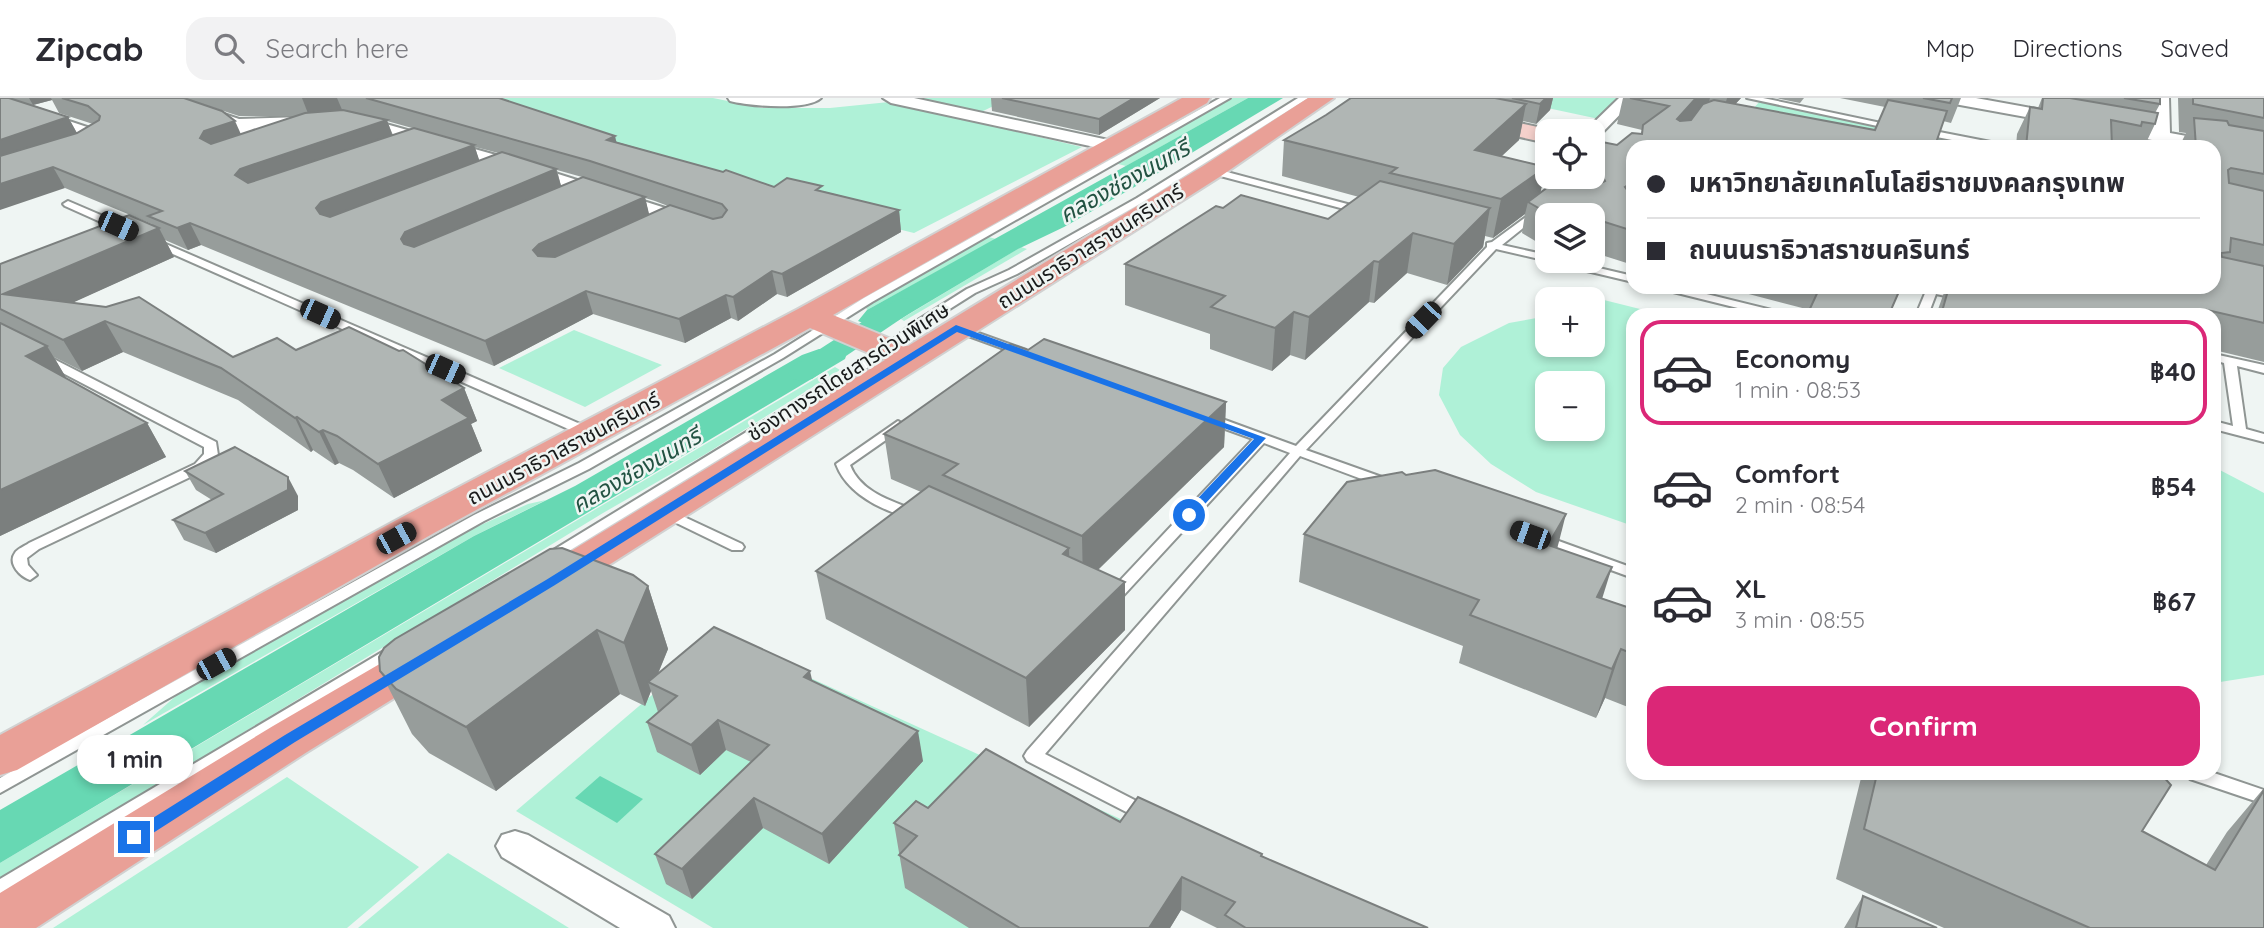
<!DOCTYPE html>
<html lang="en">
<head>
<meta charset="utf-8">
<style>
	:root { --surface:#fff; --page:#f2f2f3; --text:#2b2b33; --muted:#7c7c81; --line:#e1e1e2; --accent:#db2777 }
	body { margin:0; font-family:Quicksand,"Noto Sans Thai",sans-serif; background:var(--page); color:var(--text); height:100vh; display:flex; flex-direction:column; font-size:26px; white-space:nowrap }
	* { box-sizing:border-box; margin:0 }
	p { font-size:23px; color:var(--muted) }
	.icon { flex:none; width:38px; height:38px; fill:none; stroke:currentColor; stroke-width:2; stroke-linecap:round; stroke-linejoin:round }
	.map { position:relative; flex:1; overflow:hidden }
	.drawer { position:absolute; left:1626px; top:210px; width:595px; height:472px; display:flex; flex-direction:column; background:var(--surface); border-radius:21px; box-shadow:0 4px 10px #0003 }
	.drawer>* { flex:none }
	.banner { position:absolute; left:1626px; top:42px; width:595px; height:154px; border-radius:21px; box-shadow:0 4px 10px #0003; display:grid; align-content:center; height:154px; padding:0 21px; background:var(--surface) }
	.controls { position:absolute; left:1535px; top:21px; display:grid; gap:14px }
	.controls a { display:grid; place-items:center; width:70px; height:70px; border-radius:14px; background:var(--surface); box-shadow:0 4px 10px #0003; font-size:35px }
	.end { position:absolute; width:32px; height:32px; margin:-16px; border:9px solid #1a73e8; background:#fff; box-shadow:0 0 0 4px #fff }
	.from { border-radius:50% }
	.bubble { position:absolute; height:49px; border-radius:21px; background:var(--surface); box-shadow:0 4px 10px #0003; font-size:23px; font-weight:700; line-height:49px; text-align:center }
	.car { position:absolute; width:21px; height:42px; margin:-21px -10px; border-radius:9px; box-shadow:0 0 5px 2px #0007; background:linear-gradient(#222 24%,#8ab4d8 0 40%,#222 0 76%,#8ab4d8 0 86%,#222 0) }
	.banner b { display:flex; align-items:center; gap:24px; height:66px; font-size:26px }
	.banner b+b { border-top:2px solid var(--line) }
	.banner i { width:18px; height:18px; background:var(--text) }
	ul { padding:12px 0 0; list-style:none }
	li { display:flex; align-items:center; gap:21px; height:105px; margin:0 14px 10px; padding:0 7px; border:4px solid transparent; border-radius:21px }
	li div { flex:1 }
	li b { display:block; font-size:26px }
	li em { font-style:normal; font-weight:700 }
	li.on { border-color:var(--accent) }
	li>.icon { width:63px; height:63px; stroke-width:1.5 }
	.cta { display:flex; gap:14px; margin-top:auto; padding:14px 21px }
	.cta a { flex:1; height:80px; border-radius:21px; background:var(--accent); color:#fff; font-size:28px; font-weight:700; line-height:80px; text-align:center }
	header { display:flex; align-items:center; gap:42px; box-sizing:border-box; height:98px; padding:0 35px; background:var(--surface); border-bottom:2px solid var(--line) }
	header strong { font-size:33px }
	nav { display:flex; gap:38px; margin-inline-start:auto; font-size:24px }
	.search { width:490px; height:63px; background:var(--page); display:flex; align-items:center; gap:18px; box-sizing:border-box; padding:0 24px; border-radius:21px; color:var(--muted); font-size:26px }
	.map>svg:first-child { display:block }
	.green { fill:#aff1d7; fill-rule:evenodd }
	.water { fill:#67d8b3 }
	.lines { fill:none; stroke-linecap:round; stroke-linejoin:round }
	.canal { fill:#67d8b3; fill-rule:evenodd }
	.lane-casing { stroke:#8f9593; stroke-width:4 }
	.street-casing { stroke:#8f9593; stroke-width:4 }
	.secondary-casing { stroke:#8f9593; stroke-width:4 }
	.primary-casing { stroke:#d1d1d1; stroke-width:4 }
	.lane { fill:#fff; fill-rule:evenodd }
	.street { fill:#fff; fill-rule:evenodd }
	.secondary { fill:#f4d0cb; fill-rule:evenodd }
	.primary { fill:#e9a097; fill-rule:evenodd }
	.wall { fill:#979d9b; fill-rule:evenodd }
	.shaded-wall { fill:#7b7f7e }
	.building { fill:#b0b6b4; stroke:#7b7f7e; stroke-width:2 }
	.route { fill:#1a73e8 }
	.labels { text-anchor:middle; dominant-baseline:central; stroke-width:5; stroke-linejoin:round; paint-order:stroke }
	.street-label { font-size:21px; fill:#181a1a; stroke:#eff5f3 }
	.water-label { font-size:23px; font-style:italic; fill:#225242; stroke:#eff5f3 }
</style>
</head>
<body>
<header>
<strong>Zipcab</strong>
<div class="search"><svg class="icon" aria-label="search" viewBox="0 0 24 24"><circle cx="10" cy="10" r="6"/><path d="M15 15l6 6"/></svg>Search here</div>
<nav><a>Map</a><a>Directions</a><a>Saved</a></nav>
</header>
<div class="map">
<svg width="2264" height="830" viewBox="0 0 2264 830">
	<rect width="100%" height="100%" fill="#eff5f3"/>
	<g class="green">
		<polygon points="451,0 713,0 762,10 830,10 889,4 1082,49 914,135 683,78"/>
		<polygon points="915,0 1010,0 979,15"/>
		<polygon points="1229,0 1248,0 1126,68 1114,65"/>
		<polygon points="1501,0 1620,0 1599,21"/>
		<polygon points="1760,3 1993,49 1838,49 1738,28"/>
		<polygon points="985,138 996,141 867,212 865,207"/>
		<polygon points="1021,149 1027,151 904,223 901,221"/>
		<path d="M 1564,192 L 1664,217 L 1633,217 L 1633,428 L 1536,394 L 1491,366 L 1460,337 L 1439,297 L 1443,270 L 1461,249 L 1509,225 L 1542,219 L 1547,213 L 1547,247 L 1592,247 L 1592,201 L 1556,201 ZM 1547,285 L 1592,285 L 1592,331 L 1547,331 Z"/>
		<polygon points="574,232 662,267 585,309 499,270"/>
		<polygon points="835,269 840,272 704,357 603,415 0,783 0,765"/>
		<polygon points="2214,369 2264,395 2264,577 2214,585"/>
		<polygon points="546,402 474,438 143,627 177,597 474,430 528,406"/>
		<polygon points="720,539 1136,728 1061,830 713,830 516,713"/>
		<polygon points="287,679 419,769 347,830 53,830"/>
		<polygon points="448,755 569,830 358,830"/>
	</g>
	<g class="water">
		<polygon points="1248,0 1283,0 1145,83 1064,129 1018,151 897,223 873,229 858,223 867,212"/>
		<polygon points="819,251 829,251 846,258 845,261 0,765 0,712 474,438 575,388 802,257"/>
		<polygon points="600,678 643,701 617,725 575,700"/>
	</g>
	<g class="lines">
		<polygon class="canal" points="905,200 914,202 917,207 914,212 812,281 802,283 792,281 788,275 792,269 896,202"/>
		<defs>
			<g id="lane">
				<polygon points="1220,0 1230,0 872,204 783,260 589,371 484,423 0,695 0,680 474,417 579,365 775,256 864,200"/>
				<polygon points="1298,0 1308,0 1143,104 1017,176 975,195 918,231 891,254 849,282 554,462 544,462 542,459 841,276 883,250 910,227 967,191 1009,172 1137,100"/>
				<polygon points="1747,0 1763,0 1900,29 1896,32"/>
				<polygon points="1919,30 2001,46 2005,49 1988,49 1916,35 1915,33"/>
				<polygon points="1212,70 1366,111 1368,113 1363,116 1209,75 1207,73"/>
				<polygon points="68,103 131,130 132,132 123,134 65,108 63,106"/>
				<polygon points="1534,113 1542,115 1502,147 1547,157 1548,163 1496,151 1306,352 1393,383 1395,386 1393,389 1383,389 1300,358 1045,656 1152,711 1155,716 1152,721 1146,723 1140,721 1027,663 1024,658 1027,653 1290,355 1264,345 1123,498 1111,502 1106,501 1103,497 1113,490 1253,341 1206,324 1204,321 1206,318 1214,318 1296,348 1487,149 1487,145 1492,144"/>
				<polygon points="152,140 594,332 595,335 594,338 584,338 148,145 148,141"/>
				<polygon points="1552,163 1569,163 1633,178 1633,184 1553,165"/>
				<polygon points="1660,189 1678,189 1784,215 1786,217 1766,217 1661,191"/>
				<polygon points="1917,189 1936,189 1965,198 1960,201 1936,196 1928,217 1916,217 1926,193"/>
				<polygon points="956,227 1026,252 1028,254 1022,258 1018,256 952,232 950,230"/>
				<path d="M 42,255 L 216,344 L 218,357 L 205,372 L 39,451 L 27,460 L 28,467 L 37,477 L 30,482 C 21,479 7,466 15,455 C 17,451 25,448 29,445 L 195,366 L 204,356 L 204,349 L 38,262 L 36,259 Z"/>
				<polygon points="2214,256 2264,267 2264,275 2237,268 2246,331 2264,336 2264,344 2214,331 2214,323 2233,328 2224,265 2214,262"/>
				<path d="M 898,323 L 904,327 L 903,330 L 850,367 C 861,396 896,404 922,415 L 924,418 L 917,422 C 886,414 848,398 836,366 Z"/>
				<polygon points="665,410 742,446 744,449 742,452 732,452 660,417 658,414"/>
				<polygon points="1542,437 1633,470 1633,480 1537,445 1535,442"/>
				<polygon points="394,547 400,549 402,553 400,557 0,799 0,781"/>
				<polygon points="2214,675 2264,692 2264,706 2190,681 2187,676"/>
			</g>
			<g id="street">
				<polygon points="0,0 105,35 108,39 91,52 79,52 76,48 85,40 0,10"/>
				<path d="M 152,0 L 176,0 L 239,21 L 302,19 L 308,20 L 314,27 C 299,45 272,45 251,44 L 245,43 L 232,30 L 154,3 ZM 290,29 L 279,33 L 256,34 L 252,31 Z"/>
				<path d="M 728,0 L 821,0 C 807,13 749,8 730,3 Z"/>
				<polygon points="883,0 914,0 1113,43 1122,48 1113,53 891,5"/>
				<polygon points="1619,0 1636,0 1598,39 1592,40 1592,33 1585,33"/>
				<polygon points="1941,0 1976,0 2065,16 2073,21 2065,26 1949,5"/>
				<polygon points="2153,0 2169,0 2170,35 2264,52 2264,62 2214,53 2214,49 2170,45 2170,49 2152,49 2152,42 2109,34 2106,30 2109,26 2115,25 2152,32"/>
				<polygon points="354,17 514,62 700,121 703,125 700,129 686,129 502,70 348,26 346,22"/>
				<polygon points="515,733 528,737 669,818 675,830 620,830 502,759 496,748 502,737"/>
			</g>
			<polygon id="secondary" points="1364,0 1406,0 1556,33 1547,33 1547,45 1375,7 1367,5"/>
			<g id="primary">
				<polygon points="1182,0 1210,0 1207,5 833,217 908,248 1203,68 1308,0 1334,0 1221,78 560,498 545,502 530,498 524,488 530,478 885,262 810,230 434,435 17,672 0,677 0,637 406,417 798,211"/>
				<polygon points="430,541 446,546 452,557 446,568 307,654 36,830 0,830 0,795 273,628 414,546"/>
			</g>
		</defs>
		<use href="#lane" class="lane-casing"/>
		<use href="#street" class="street-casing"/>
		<use href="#secondary" class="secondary-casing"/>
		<use href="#primary" class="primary-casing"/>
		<use href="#lane" class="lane"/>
		<use href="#street" class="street"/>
		<use href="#secondary" class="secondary"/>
		<use href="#primary" class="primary"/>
	</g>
	<g class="wall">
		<path d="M 0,0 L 184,0 L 241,37 L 296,18 L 239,18 L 184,0 L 499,0 L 617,44 L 774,89 L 822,93 L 899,112 L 901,134 L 787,199 L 777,196 L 738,223 L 731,220 L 685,245 L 593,216 L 494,268 L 201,147 L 188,152 L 165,142 L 174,159 L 71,205 L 233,259 L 296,252 L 464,290 L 477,323 L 471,326 L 482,353 L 394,400 L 353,372 L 339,365 L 335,367 L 313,352 L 311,354 L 238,302 L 123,254 L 82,273 L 54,259 L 66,280 L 147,325 L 166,359 L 0,438 L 0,166 L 153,127 L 152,126 L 65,90 ZM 52,2 L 59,15 L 93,26 L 77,35 L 68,19 L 33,7 ZM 387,23 L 412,30 L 393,37 ZM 475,49 L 487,52 L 498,55 L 479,63 ZM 557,72 L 582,79 L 561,88 ZM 645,100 L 655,103 L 668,108 L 649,117 Z"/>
		<polygon points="991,0 1160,0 1099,37 992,13"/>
		<polygon points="1351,0 1553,0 1550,12 1536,26 1523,23 1519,42 1501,58 1546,69 1540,95 1582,84 1583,79 1592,79 1592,42 1617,47 1641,36 1642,32 1617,26 1623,0 1741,0 1735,6 1875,32 1885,9 1840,0 1961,0 1951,25 1943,23 1937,42 1633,49 1633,167 1592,154 1592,117 1547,117 1547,150 1522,135 1525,116 1493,140 1485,138 1483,149 1447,187 1407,175 1374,205 1369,204 1305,262 1290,257 1272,273 1210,251 1210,236 1125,207 1125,166 1223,110 1328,121 1359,99 1282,78 1284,42 1326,17"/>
		<polygon points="1776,0 1804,0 1800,5"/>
		<polygon points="2042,0 2160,0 2160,6 2155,15 2155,26 2144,49 2016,49 2017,36 2030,9 2038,10"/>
		<polygon points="2178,0 2264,0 2264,264 2214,252 2214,217 1936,217 1946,189 2214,189 2214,49 2179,49 2186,35 2179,34"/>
		<polygon points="1722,189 1901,189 1890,214 1810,212"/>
		<polygon points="1028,252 1226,304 1224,349 1098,472 1125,484 1125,532 1029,629 826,521 816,473 921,394 891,381 884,336"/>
		<polygon points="185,373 298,398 298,412 216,455 184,442 173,422 212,402 196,392"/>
		<polygon points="1406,377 1557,450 1602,500 1633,511 1633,611 1605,600 1596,620 1459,565 1463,548 1299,484 1304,436"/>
		<polygon points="648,488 668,551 658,576 813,583 923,663 829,766 763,730 692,801 666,786 655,756 751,664 726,652 700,677 657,654 647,624 658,614 651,593 645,608 620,596 496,693 429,655 412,636 380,573"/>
		<polygon points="1798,676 1812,676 1809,680"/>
		<polygon points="1862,676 2161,676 2142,733 2206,767 2227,734 2264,690 2264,830 1944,830 1836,781"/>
		<polygon points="928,710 1120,724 1262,756 1262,758 1428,830 1217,830 1181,812 1170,830 969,830 905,790 894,725"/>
		<polygon points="1863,798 1937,830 1844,830"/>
	</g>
	<g class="shaded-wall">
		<polygon points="29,0 51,0 52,2 33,7"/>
		<polygon points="302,0 337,0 343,14 309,18"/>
		<polygon points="1134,0 1160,0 1099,37 1099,21"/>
		<polygon points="1546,0 1553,0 1550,12 1536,26 1540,6"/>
		<polygon points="1696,0 1710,0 1704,21 1669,49 1677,21"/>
		<polygon points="1727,0 1741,0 1721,22"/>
		<polygon points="1526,6 1519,42 1469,89 1475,52"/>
		<polygon points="68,19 79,39 0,66 0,42"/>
		<polygon points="387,22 394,42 244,99 235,77 240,71"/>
		<polygon points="235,23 244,43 210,61 200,40 204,33"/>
		<polygon points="615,38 620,59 607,42"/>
		<polygon points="474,47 481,67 325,132 316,110 321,104"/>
		<polygon points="53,69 65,90 0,112 0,86"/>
		<polygon points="1546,69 1538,106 1528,104 1525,116 1493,140 1501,101"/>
		<polygon points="556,71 562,91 409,163 401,141 405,134"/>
		<polygon points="1631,85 1624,115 1625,89"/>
		<polygon points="645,99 650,120 540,175 533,152 539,146"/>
		<polygon points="1490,110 1483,149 1447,187 1454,146"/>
		<polygon points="899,112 901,134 787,199 782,176"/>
		<polygon points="190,125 201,147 188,152 177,130"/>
		<polygon points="159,130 174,159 28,225 3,196"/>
		<polygon points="1413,135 1407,175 1374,205 1379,164"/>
		<polygon points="1374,163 1369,204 1305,262 1309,219"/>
		<polygon points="772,173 777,196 738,223 733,199"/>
		<polygon points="586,193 593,216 494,268 485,243"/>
		<polygon points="726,197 731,220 685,245 679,221"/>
		<polygon points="1294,214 1290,257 1272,273 1275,230"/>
		<polygon points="105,223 123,254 82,273 63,242"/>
		<polygon points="47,248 67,281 26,258"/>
		<polygon points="464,290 477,323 471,326 482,353 394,400 378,366 442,302"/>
		<polygon points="1226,304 1224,349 1083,486 1082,438"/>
		<polygon points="297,319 313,352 311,354 295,320"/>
		<polygon points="147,325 166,359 0,438 0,392"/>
		<polygon points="323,332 339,365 335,367 319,334"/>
		<polygon points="288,379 298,398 298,412 216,455 205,435"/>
		<polygon points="1566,416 1554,463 1548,447"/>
		<polygon points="1069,450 1070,498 1063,456"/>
		<polygon points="1612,469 1597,517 1597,499"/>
		<polygon points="1125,484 1125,532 1029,629 1026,580"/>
		<polygon points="648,488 668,551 653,587 648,584 651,593 645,608 624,545"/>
		<polygon points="597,532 620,596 496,693 466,629"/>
		<polygon points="1621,551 1605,600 1596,620 1612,571"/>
		<polygon points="810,573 817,603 804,579"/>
		<polygon points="718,622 726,652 700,677 691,647"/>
		<polygon points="918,633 923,663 829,766 822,736"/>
		<polygon points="754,700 763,730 692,801 682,771"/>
		<polygon points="1182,779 1181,812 1170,830 1149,830"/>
	</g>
	<g class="building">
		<polygon points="0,0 9,0 68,19 0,42"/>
		<polygon points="62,0 184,0 222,13 235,23 204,33 200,40 211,46 305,15 343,12 387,22 240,71 235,77 248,85 414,30 474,47 321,104 316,110 320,116 330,119 502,54 556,71 405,134 401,141 404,146 414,149 583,79 645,99 539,146 533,152 538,158 555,159 670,107 713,121 722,119 727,112 722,106 590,63 366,0 499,0 615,38 607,42 723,74 726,72 774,89 787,80 822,88 816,92 899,112 782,176 772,173 733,199 726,197 679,221 586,193 485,243 190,125 177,130 148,118 162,113 53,69 0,86 0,58 77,35 99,22 100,18 88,8"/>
		<polygon points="1002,0 1134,0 1099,21"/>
		<polygon points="1351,0 1495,0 1526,6 1475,52 1546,69 1501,101 1390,75 1397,70 1284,42 1326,17"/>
		<polygon points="1512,0 1546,0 1540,6"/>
		<polygon points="1630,0 1696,0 1677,21 1680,23 1691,22 1703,6 1714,2 1875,32 1888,2 1947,13 1937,42 1962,48 1633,49 1633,85 1631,85 1625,89 1628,93 1633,94 1633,133 1592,120 1592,117 1551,117 1528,104 1560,80 1597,87 1605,83 1603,79 1592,77 1592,42 1617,47 1632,35 1642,36 1643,27 1669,8"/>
		<polygon points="1923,0 1952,0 1950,5"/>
		<polygon points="2043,0 2070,0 2158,15 2155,26 2142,24 2141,28 2111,22 2112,49 2026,49 2030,9 2042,11"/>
		<polygon points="2124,0 2160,0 2160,6"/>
		<polygon points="2193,0 2264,0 2264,20 2193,6"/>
		<polygon points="2194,20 2227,23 2229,27 2264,33 2264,76 2231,70 2228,72 2229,85 2264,93 2264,147 2231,140 2230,154 2221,155 2222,159 2264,168 2264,225 2207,212 2207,217 1986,217 1980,215 1979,217 1941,217 1949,189 2214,189 2214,49 2196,49"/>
		<polygon points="1380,83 1490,110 1454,146 1413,135 1379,164 1374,163 1309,219 1294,214 1275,230 1211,209 1225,198 1125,166 1216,108 1223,110 1241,97 1328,121"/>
		<polygon points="129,117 159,130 3,196 106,209 139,199 233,259 277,240 296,252 349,229 399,253 403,252 464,290 442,302 469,320 378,366 337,338 323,332 319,334 297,319 295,320 221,270 105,223 63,242 0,211 0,166"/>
		<polygon points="1820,189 1901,189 1890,214 1901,217 1807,217"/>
		<polygon points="0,225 47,248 26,258 147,325 0,392"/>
		<polygon points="1044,241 1226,304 1082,438 943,377 958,366 884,336 1011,246 1028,252"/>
		<polygon points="235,349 288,379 288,392 205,435 173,422 223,396 185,373"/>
		<polygon points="1435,372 1566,416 1548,447 1612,469 1597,499 1633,511 1633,556 1621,551 1612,571 1470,517 1479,502 1304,436 1347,384 1402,374 1406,377"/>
		<polygon points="929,388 1069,450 1063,456 1125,484 1026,580 816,473"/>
		<polygon points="562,450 633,477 648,488 624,545 597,532 466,629 396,591 380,573 379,559 384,550 395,541 550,451"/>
		<polygon points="714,529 810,573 804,579 918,633 822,736 754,700 682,771 655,756 769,647 718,622 691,647 647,624 677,598 648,584"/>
		<polygon points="986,651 1120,724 1138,699 1262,756 1261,758 1428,830 1246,830 1225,817 1235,804 1182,779 1149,830 1020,830 899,757 917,738 894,725 916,703 928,710"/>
		<polygon points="1877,676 2161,676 2171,687 2142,733 2215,772 2264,692 2264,830 2090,830 1864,731"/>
		<polygon points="1863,798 1937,830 1856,830"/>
	</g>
	<polygon class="route" points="956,227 1266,340 1193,419 1185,419 1185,414 1254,341 957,234 555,487 295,644 139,744 129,744 126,739 129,735 285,637 546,482"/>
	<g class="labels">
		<g class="street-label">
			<text transform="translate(1090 148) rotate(-32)">ถนนนราธิวาสราชนครินทร์</text>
			<text transform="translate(848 273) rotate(-33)">ช่องทางรถโดยสารด่วนพิเศษ</text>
			<text transform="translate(563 350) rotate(-28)">ถนนนราธิวาสราชนครินทร์</text>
		</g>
		<g class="water-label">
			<text transform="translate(1124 83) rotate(-29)">คลองช่องนนทรี</text>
			<text transform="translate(636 372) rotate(-30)">คลองช่องนนทรี</text>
		</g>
	</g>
</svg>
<div class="controls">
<a><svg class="icon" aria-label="locate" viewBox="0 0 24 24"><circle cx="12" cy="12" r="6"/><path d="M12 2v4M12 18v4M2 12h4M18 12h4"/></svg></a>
<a><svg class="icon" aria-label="layers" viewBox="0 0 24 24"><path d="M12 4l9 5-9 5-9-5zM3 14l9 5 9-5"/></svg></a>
<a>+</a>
<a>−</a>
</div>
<i class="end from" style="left:1189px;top:417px"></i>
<i class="end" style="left:134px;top:739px"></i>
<div class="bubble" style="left:77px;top:637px;width:116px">1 min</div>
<i class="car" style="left:118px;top:128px;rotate:114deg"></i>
<i class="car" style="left:320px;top:216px;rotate:114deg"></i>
<i class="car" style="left:1423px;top:222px;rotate:224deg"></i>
<i class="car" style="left:445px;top:271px;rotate:114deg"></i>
<i class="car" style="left:1530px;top:437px;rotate:290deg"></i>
<i class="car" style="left:396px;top:440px;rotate:61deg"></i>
<i class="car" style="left:216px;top:566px;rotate:61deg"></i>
<div class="banner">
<b><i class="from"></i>มหาวิทยาลัยเทคโนโลยีราชมงคลกรุงเทพ</b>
<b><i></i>ถนนนราธิวาสราชนครินทร์</b>
</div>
<section class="drawer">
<ul>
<li class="on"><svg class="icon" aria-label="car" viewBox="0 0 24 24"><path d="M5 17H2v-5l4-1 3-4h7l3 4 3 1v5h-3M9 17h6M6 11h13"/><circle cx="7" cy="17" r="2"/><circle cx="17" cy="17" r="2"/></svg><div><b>Economy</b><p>1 min · 08:53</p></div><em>฿40</em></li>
<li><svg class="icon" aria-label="car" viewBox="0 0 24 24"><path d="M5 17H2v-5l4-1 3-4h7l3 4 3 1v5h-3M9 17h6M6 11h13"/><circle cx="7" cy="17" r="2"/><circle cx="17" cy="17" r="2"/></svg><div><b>Comfort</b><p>2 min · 08:54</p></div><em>฿54</em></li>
<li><svg class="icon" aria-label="car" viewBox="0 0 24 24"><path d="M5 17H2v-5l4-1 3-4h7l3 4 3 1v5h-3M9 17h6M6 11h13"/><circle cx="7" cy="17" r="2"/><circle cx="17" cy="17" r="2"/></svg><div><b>XL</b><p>3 min · 08:55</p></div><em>฿67</em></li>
</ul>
<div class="cta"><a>Confirm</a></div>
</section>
</div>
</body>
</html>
